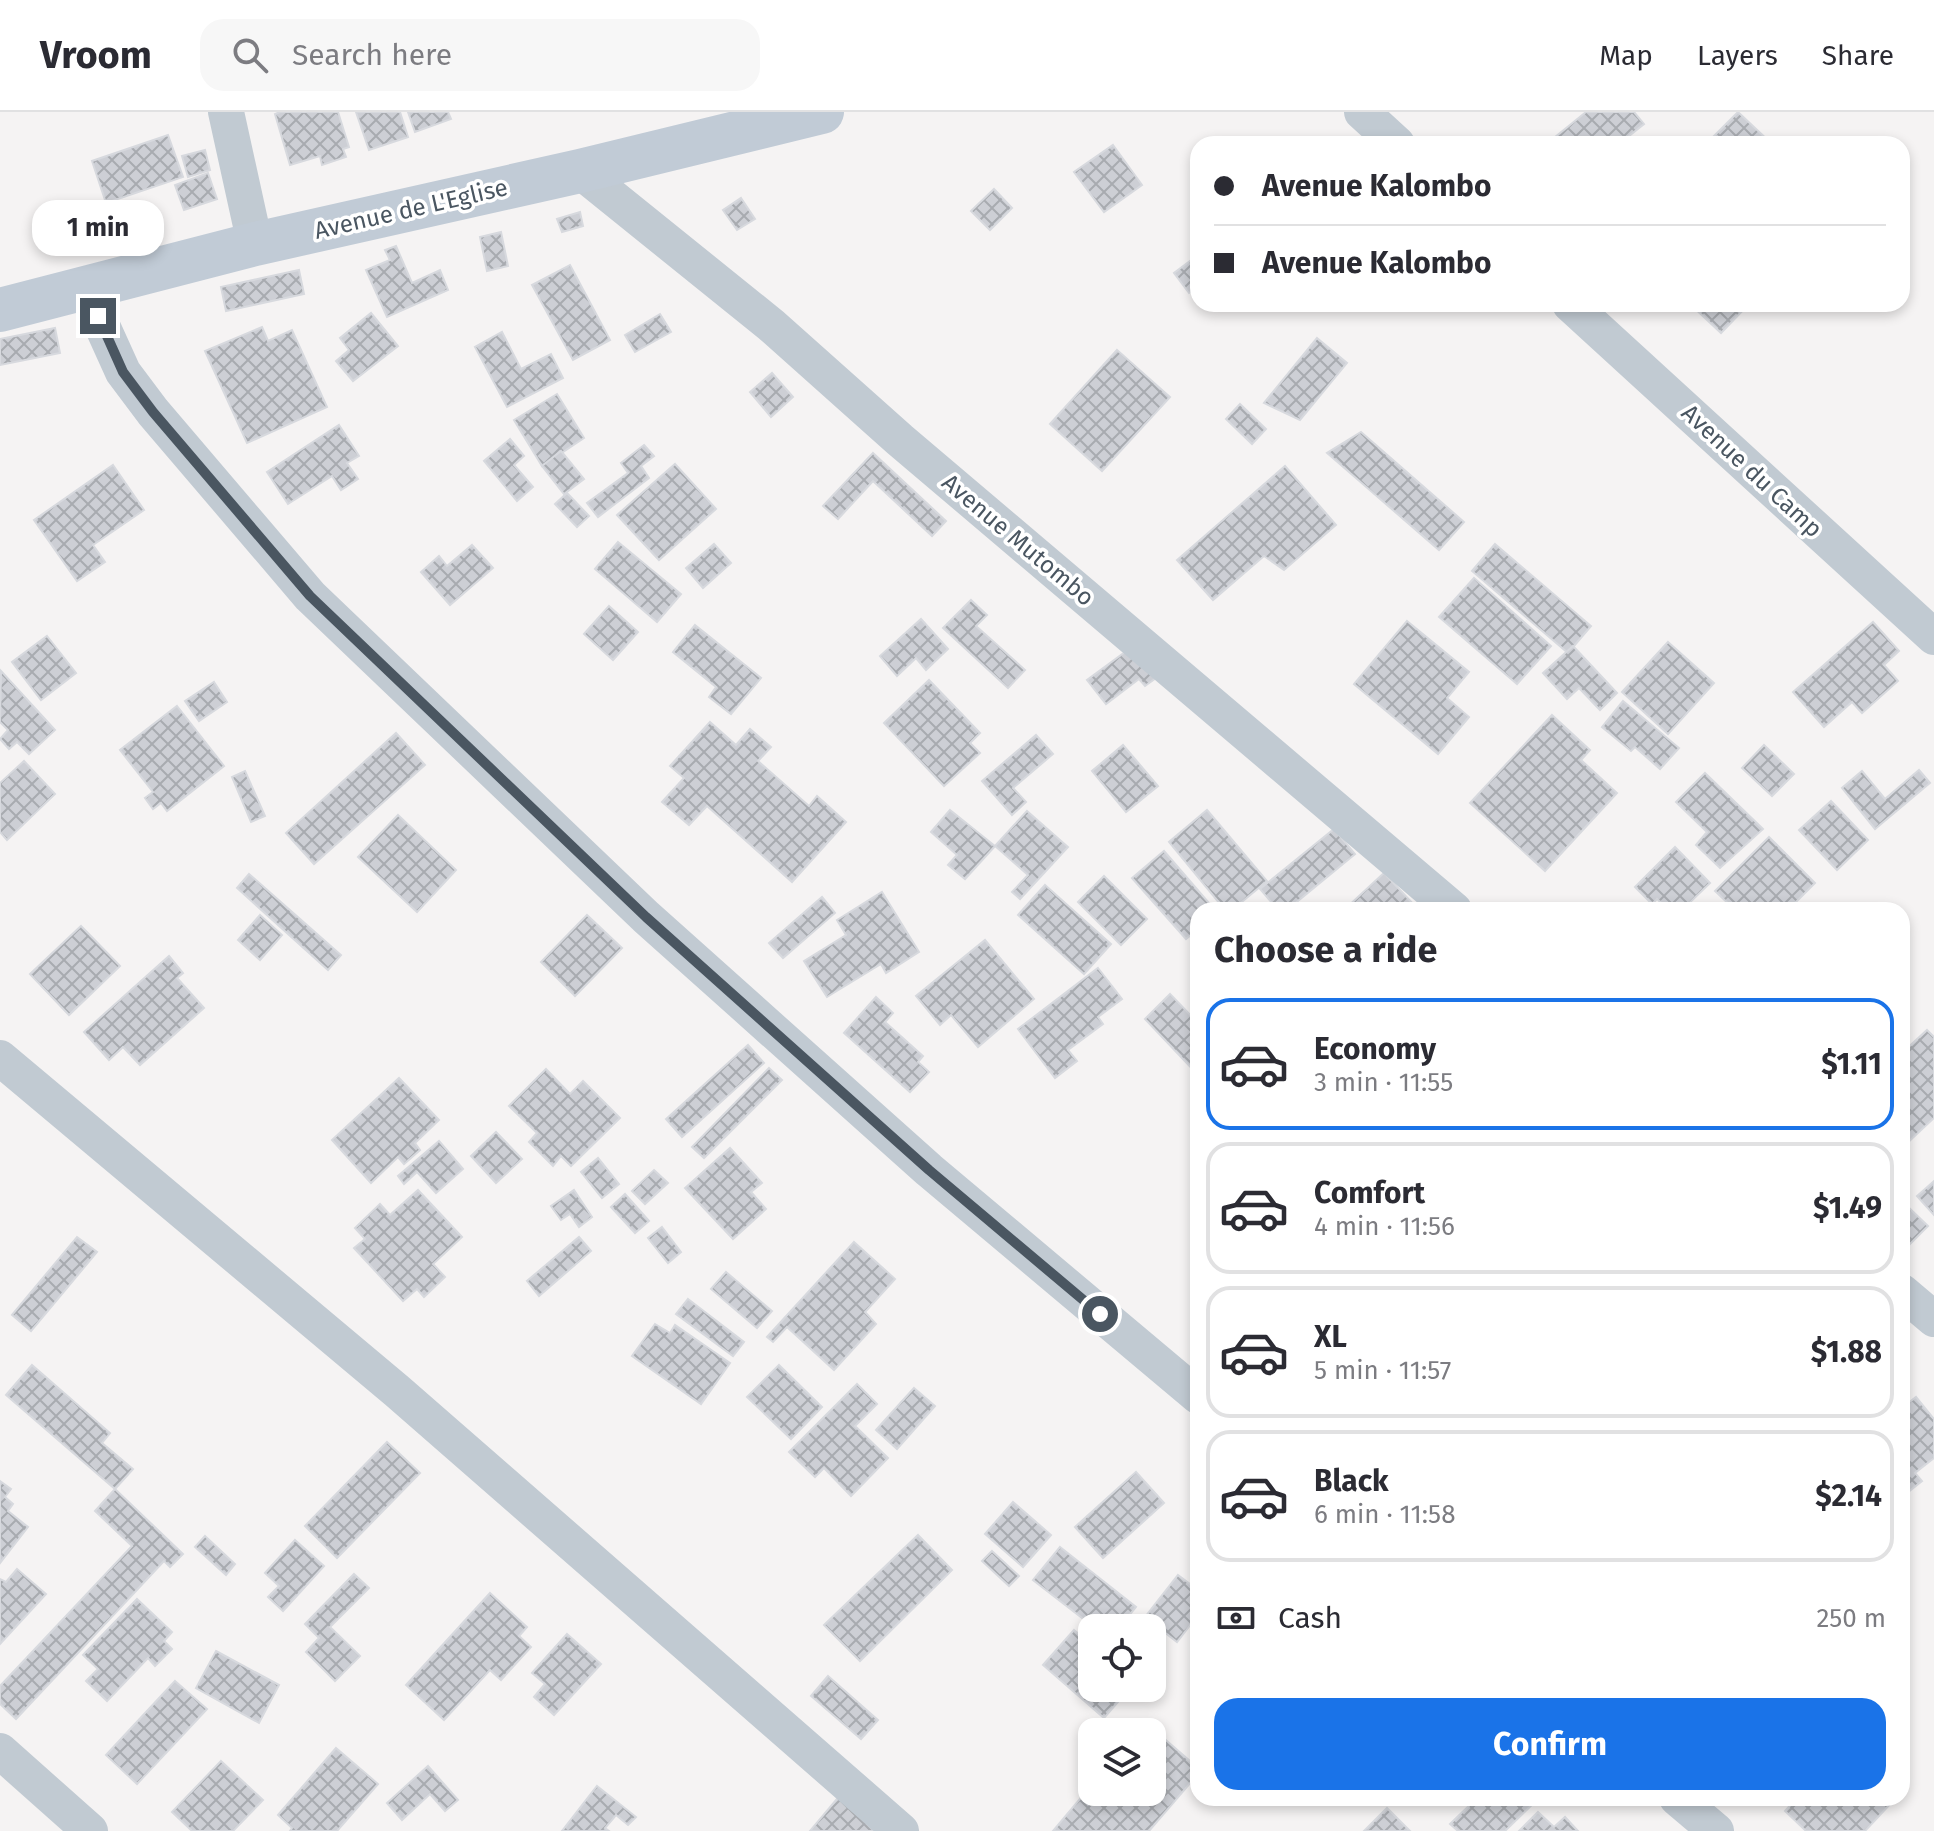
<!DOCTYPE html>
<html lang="en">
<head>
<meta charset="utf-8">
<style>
	:root { --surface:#fff; --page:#f7f7f7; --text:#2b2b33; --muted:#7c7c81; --line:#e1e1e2; --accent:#1a73e8 }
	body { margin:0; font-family:"Fira Sans",sans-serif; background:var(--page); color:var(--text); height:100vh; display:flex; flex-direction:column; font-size:30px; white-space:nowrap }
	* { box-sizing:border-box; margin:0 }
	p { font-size:26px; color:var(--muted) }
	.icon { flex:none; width:44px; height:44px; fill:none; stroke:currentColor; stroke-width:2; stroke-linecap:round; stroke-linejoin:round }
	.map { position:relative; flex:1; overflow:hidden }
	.sheet { position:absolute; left:1190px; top:790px; width:720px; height:904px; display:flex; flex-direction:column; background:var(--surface); border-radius:24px; box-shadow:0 4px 12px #0003 }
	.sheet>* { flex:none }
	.banner { position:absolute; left:1190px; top:24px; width:720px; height:176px; border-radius:24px; box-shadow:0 4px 12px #0003; display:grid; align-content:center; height:176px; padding:0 24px; background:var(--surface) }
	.tools { position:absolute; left:1078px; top:1502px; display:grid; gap:16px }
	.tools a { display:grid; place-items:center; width:88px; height:88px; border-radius:16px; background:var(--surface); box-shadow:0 4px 12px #0003; font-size:40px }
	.end { position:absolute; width:36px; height:36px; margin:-18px; border:10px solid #4a5661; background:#fff; box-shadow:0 0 0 4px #fff }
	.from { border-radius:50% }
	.bubble { position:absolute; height:56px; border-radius:24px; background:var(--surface); box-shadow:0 4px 12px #0003; font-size:26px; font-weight:700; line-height:56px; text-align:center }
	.banner b { display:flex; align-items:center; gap:28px; height:76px; font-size:30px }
	.banner b+b { border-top:2px solid var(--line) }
	.banner i { width:20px; height:20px; background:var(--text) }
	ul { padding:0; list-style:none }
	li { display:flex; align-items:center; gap:24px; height:132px; margin:0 16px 12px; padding:0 8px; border:4px solid var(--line); border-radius:24px }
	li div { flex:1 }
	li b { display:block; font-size:30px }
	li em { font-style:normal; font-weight:700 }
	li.selected { border-color:var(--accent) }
	li>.icon { width:72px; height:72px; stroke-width:1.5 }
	h2 { padding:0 24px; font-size:36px; line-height:96px }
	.pay { display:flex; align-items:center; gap:20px; height:88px; padding:0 24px; font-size:30px }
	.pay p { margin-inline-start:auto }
	.action { display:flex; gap:16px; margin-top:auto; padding:16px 24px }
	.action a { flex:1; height:92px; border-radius:24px; background:var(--accent); color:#fff; font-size:32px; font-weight:700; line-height:92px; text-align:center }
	header { display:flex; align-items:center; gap:48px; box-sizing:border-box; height:112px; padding:0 40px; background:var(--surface); border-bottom:2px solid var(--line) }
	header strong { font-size:38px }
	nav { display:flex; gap:44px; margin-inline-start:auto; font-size:28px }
	.search { width:560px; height:72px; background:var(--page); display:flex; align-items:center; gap:20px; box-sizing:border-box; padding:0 28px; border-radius:24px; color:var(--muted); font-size:30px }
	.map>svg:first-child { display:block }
	.building { fill:url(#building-cross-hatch); stroke:#d7d9de; stroke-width:2 }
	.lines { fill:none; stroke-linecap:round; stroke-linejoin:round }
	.street { stroke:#c1cad2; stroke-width:36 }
	.secondary { stroke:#c1cbd6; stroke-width:44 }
	.route { stroke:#4a5661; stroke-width:10 }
	.labels { text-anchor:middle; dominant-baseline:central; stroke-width:7; stroke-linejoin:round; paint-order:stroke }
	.street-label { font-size:24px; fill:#4a5661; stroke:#fff }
</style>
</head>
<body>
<header>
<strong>Vroom</strong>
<div class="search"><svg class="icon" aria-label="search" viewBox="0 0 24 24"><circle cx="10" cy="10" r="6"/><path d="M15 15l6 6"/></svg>Search here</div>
<nav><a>Map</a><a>Layers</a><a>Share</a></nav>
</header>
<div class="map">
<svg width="1934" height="1719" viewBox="0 0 1934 1719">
	<defs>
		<pattern id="building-cross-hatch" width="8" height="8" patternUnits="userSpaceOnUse" patternTransform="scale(2)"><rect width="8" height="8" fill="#cdcfd5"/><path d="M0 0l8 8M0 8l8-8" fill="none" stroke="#a8abb0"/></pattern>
	</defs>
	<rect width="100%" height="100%" fill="#f5f3f3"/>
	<g class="building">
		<polygon points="280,0 338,0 349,35 343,37 346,45 322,53 320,44 290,53 275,2"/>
		<polygon points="356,0 400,0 408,25 369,38"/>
		<polygon points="408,0 448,0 451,7 415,20"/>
		<polygon points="1586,0 1634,0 1644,12 1619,32 1559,32 1554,26"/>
		<polygon points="1738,0 1772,32 1706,32"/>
		<polygon points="168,23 183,65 106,91 92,49"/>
		<polygon points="1113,33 1142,73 1104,100 1074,60"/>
		<polygon points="205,38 210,58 188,65 182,44"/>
		<polygon points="208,61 217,87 184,98 175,73"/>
		<polygon points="994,77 1012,96 990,118 971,99"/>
		<polygon points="741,86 755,107 737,118 723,98"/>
		<polygon points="580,100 583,114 562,120 557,107"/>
		<polygon points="501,120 508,154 487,159 480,125"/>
		<polygon points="396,134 412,171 440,158 448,178 387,205 366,158 390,148 385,138"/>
		<polygon points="1198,143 1198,175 1189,181 1174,161"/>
		<polygon points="570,153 610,228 573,248 532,173"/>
		<polygon points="299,158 304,182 226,199 221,175"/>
		<polygon points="1690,192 1749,192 1721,221"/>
		<polygon points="371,201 398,234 353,269 336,249 349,238 340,226"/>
		<polygon points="660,202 671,220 635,240 625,223"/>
		<polygon points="262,215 268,229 292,218 327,295 247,331 205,239"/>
		<polygon points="55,216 60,241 0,253 0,227"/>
		<polygon points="502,220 521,257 551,242 563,266 507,295 475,235"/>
		<polygon points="1317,226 1347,251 1300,308 1264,291"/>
		<polygon points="1117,238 1170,285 1102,359 1050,312"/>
		<polygon points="772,261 793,285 771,305 750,280"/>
		<polygon points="557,282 584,326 542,354 514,308"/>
		<polygon points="1240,292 1266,317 1252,332 1226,307"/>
		<polygon points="339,313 359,344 347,351 358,367 341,378 332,364 288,392 267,360"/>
		<polygon points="1361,320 1464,410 1439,438 1327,341"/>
		<polygon points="510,327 524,344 514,353 533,375 517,389 484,349"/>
		<polygon points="644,333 654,344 641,354 649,366 598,405 587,391 628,361 621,351"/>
		<polygon points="561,339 584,367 564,382 542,354"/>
		<polygon points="873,341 946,409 932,424 873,369 838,407 823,394"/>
		<polygon points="675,352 716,397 659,448 617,403"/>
		<polygon points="113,353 144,398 93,433 105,450 77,469 34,408"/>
		<polygon points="1285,354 1336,413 1284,458 1264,444 1213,488 1177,448"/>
		<polygon points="567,381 589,404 577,415 555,392"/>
		<polygon points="618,430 681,482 657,510 595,457"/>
		<polygon points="714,432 731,451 703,476 686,456"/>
		<polygon points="1495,432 1591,514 1568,541 1472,459"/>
		<polygon points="472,433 493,456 450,493 421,460 439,444 447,454"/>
		<polygon points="1474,466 1551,534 1517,572 1439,505"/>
		<polygon points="971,488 987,503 976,514 1025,558 1008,576 943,516"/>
		<polygon points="609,494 638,520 613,548 584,522"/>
		<polygon points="921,507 948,537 926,558 916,546 897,564 880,544"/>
		<polygon points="1407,509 1469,560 1447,586 1469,605 1438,642 1354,572"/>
		<polygon points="1873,510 1899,539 1884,553 1898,569 1862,601 1852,590 1824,615 1793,580"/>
		<polygon points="695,513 761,566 731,602 709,585 716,575 673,540"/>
		<polygon points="47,524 76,561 41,588 12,550"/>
		<polygon points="1668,530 1714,571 1668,622 1622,580"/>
		<polygon points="1573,534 1617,581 1600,598 1579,576 1567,587 1543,561"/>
		<polygon points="1132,535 1156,566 1145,574 1139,567 1106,592 1087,568"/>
		<polygon points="1,559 55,618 29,642 17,630 9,637 0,627 8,618 0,610"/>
		<polygon points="929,568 980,621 970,631 980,641 944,674 884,611"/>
		<polygon points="214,570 227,590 199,609 185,589"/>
		<polygon points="1623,589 1679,636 1660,657 1635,635 1631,639 1602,615"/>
		<polygon points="177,594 224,654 167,699 161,691 153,697 145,686 153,680 120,638"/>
		<polygon points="1552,603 1590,638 1581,648 1617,681 1545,759 1470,691"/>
		<polygon points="710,610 736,633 750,617 771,635 758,649 809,694 817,684 846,710 792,770 707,694 689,713 662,690 684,666 670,654"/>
		<polygon points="396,621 425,653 314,752 286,721"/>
		<polygon points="1036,623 1053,642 1013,676 1026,690 1012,703 982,669"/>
		<polygon points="1123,633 1158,674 1126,700 1092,659"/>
		<polygon points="1764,633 1794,662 1772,684 1742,656"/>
		<polygon points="24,649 55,682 7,728 0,720 0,671"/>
		<polygon points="1919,658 1930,671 1875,717 1842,676 1862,659 1885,687"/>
		<polygon points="245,659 265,704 251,710 232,665"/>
		<polygon points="1705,661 1763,717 1720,756 1696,733 1707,720 1676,690"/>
		<polygon points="1831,689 1868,728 1837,758 1799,718"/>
		<polygon points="950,698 995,734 965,767 948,753 957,743 931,720"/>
		<polygon points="1207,698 1267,769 1232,798 1225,798 1169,730"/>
		<polygon points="1027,699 1068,735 1020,787 1012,780 1028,763 995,734"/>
		<polygon points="398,703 456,758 417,800 358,745"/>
		<polygon points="1334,717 1355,742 1287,798 1278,798 1260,777"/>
		<polygon points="1769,725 1815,771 1788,798 1735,798 1715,779"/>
		<polygon points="1675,735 1710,771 1682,798 1669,798 1657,787 1652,792 1635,775"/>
		<polygon points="1164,739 1215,798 1198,798 1198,817 1186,827 1132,766"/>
		<polygon points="1384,761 1416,795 1413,798 1345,797"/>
		<polygon points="249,762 341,843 328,858 237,776"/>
		<polygon points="1104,764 1147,807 1121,833 1078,790"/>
		<polygon points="1045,773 1111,832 1084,862 1018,803"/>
		<polygon points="882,780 919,840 886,861 881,852 827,885 804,849 846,823 837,808"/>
		<polygon points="822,785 835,801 783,846 769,831"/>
		<polygon points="260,803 282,823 260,848 238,828"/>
		<polygon points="587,803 622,836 575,884 541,850"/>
		<polygon points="81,814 120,854 69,903 30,862"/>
		<polygon points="985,828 1034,887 978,935 951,903 940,913 916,884"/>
		<polygon points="169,844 183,861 177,866 204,896 140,953 123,935 109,948 84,920"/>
		<polygon points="1098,856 1122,887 1098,905 1103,912 1068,938 1077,949 1055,966 1018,917"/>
		<polygon points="1170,882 1198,911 1198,963 1145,907"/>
		<polygon points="876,885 893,901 885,910 923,944 918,950 929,960 910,980 844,921"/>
		<polygon points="1927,918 1934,925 1934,1006 1902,1036 1902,941"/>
		<polygon points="748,933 764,951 682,1025 666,1007"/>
		<polygon points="769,956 782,968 704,1046 692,1035"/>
		<polygon points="546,957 570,982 583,969 620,1006 571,1054 561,1044 553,1054 529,1030 537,1021 509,994"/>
		<polygon points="399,966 439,1008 415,1031 420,1038 404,1052 398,1045 371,1071 332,1028"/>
		<polygon points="496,1020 522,1047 496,1071 471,1044"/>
		<polygon points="439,1029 463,1057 436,1081 417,1060 404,1072 398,1064"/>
		<polygon points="730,1036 762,1071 751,1080 766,1097 733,1127 685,1076"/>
		<polygon points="598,1046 619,1072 602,1086 581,1060"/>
		<polygon points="654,1058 668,1071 645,1092 632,1079"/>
		<polygon points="1934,1069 1934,1103 1917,1084"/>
		<polygon points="418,1078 462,1125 433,1152 445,1165 424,1185 417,1177 403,1189 354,1136 365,1127 355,1116 380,1092 390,1103"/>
		<polygon points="574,1078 592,1105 579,1115 570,1102 561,1108 551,1094"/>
		<polygon points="625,1082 649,1109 635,1121 611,1095"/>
		<polygon points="1905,1092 1928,1114 1908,1134 1902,1128"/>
		<polygon points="662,1115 681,1140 668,1151 648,1126"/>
		<polygon points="77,1125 97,1140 31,1219 12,1203"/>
		<polygon points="579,1125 591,1139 539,1184 527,1169"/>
		<polygon points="854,1130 895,1167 865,1200 876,1212 834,1258 787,1215 773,1230 767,1225"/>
		<polygon points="726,1160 772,1199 757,1216 711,1177"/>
		<polygon points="688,1187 744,1230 733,1244 676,1202"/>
		<polygon points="655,1212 670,1221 675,1213 730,1251 701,1292 632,1244"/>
		<polygon points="32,1253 110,1321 102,1331 133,1357 115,1377 6,1283"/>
		<polygon points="779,1253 822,1295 791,1327 747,1285"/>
		<polygon points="857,1272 877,1292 855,1314 888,1346 851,1384 824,1356 815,1365 789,1340"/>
		<polygon points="914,1276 935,1294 897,1337 876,1318"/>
		<polygon points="1916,1285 1934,1307 1934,1346 1915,1361 1922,1369 1902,1385 1902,1296"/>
		<polygon points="387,1330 420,1361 337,1446 305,1414"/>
		<polygon points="1136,1360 1164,1391 1103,1446 1075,1415"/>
		<polygon points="0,1369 11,1377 5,1385 13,1392 8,1399 28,1415 0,1451"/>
		<polygon points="115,1377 183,1442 170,1455 164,1449 16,1607 0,1592 0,1574 132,1434 95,1399"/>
		<polygon points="1013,1390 1051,1423 1023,1455 985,1422"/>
		<polygon points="918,1423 952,1458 860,1549 824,1513"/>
		<polygon points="205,1424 235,1452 226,1463 195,1435"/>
		<polygon points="295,1428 324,1454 283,1499 268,1485 279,1474 265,1461"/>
		<polygon points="1060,1435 1136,1495 1119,1516 1095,1516 1033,1468"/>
		<polygon points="992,1439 1019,1464 1009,1474 982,1449"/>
		<polygon points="17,1457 46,1482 0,1532 0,1467 6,1470"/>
		<polygon points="354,1462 369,1476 330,1515 360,1544 335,1569 306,1540 319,1526 305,1512"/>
		<polygon points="1178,1463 1198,1478 1198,1503 1177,1530 1145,1505"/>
		<polygon points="490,1481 527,1515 519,1524 531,1535 501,1568 490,1558 444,1608 406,1573"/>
		<polygon points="137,1487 172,1520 164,1529 172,1537 155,1554 148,1546 107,1589 86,1569 98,1557 83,1543"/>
		<polygon points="1074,1518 1092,1533 1092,1576 1130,1576 1104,1606 1043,1553"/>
		<polygon points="567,1522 601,1552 554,1603 534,1585 545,1572 532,1561"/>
		<polygon points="216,1539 279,1573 259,1611 196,1576"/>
		<polygon points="828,1564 878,1608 861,1627 811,1584"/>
		<polygon points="175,1569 207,1597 137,1672 106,1643"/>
		<polygon points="1160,1623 1198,1656 1198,1662 1149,1719 1053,1719 1090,1675 1105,1687 1111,1680 1152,1680 1152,1633"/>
		<polygon points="336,1636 378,1672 337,1719 290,1719 292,1716 278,1703"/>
		<polygon points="221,1649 263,1688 233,1719 192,1719 172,1700"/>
		<polygon points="428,1654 458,1688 445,1699 430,1682 402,1708 387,1691"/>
		<polygon points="597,1674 636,1705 628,1713 616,1703 605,1716 609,1719 562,1719"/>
		<polygon points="842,1681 890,1719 810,1719"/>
		<polygon points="1477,1686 1504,1689 1539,1686 1505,1719 1458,1719 1450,1712"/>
		<polygon points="1797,1686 1892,1686 1894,1688 1865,1719 1806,1719 1785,1699"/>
		<polygon points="1387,1696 1410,1719 1364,1719"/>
		<polygon points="1538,1700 1554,1715 1565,1705 1578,1719 1519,1719"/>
	</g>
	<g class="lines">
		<g class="street">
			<polyline points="226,0 255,132"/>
			<polyline points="1362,0 1397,32"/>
			<polyline points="580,59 771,213 900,328 1454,798"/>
			<polyline points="85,176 123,260 153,300 310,484 646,805 929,1058 1198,1284"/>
			<polyline points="1570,192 1934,525"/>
			<polyline points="0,946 397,1279 901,1719"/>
			<polyline points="1902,1180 1934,1207"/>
			<polyline points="0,1639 90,1719"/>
			<polyline points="1677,1686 1716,1719"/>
		</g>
		<polyline class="secondary" points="0,198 255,132 580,59 822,0"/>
	</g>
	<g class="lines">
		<polyline class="route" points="98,204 123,260 153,300 310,484 646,805 929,1058 1100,1202"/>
	</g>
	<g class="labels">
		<g class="street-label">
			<text transform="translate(411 97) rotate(-13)">Avenue de L'Eglise</text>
			<text transform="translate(1752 359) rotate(43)">Avenue du Camp</text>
			<text transform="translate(1018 428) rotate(40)">Avenue Mutombo</text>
		</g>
	</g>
</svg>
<div class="tools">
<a><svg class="icon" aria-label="locate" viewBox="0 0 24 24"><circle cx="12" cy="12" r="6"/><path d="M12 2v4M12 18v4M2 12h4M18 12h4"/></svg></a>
<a><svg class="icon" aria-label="layers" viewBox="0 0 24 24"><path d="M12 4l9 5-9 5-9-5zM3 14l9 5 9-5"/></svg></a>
</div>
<i class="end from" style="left:1100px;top:1202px"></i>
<i class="end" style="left:98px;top:204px"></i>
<div class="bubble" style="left:32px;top:88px;width:132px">1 min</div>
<div class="banner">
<b><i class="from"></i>Avenue Kalombo</b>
<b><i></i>Avenue Kalombo</b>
</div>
<section class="sheet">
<h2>Choose a ride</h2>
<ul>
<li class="selected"><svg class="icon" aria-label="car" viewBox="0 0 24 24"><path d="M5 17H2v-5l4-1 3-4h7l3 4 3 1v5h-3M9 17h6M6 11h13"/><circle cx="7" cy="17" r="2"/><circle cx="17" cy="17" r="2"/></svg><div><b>Economy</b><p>3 min · 11:55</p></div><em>$1.11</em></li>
<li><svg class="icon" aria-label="car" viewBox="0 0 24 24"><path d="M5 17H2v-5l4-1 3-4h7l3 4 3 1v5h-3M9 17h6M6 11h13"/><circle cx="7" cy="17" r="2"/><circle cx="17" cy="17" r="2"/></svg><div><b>Comfort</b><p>4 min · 11:56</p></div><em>$1.49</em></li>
<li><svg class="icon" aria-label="car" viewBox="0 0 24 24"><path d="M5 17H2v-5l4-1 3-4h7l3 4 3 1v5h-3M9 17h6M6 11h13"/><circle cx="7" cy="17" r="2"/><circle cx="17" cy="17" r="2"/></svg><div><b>XL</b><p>5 min · 11:57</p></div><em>$1.88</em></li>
<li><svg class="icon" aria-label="car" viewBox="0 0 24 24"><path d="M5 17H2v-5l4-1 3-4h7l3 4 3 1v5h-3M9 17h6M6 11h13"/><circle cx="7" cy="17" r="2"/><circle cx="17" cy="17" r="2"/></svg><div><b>Black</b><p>6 min · 11:58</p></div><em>$2.14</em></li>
</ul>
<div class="pay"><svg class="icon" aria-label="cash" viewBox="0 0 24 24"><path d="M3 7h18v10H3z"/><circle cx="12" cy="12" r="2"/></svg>Cash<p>250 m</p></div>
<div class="action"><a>Confirm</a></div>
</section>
</div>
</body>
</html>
